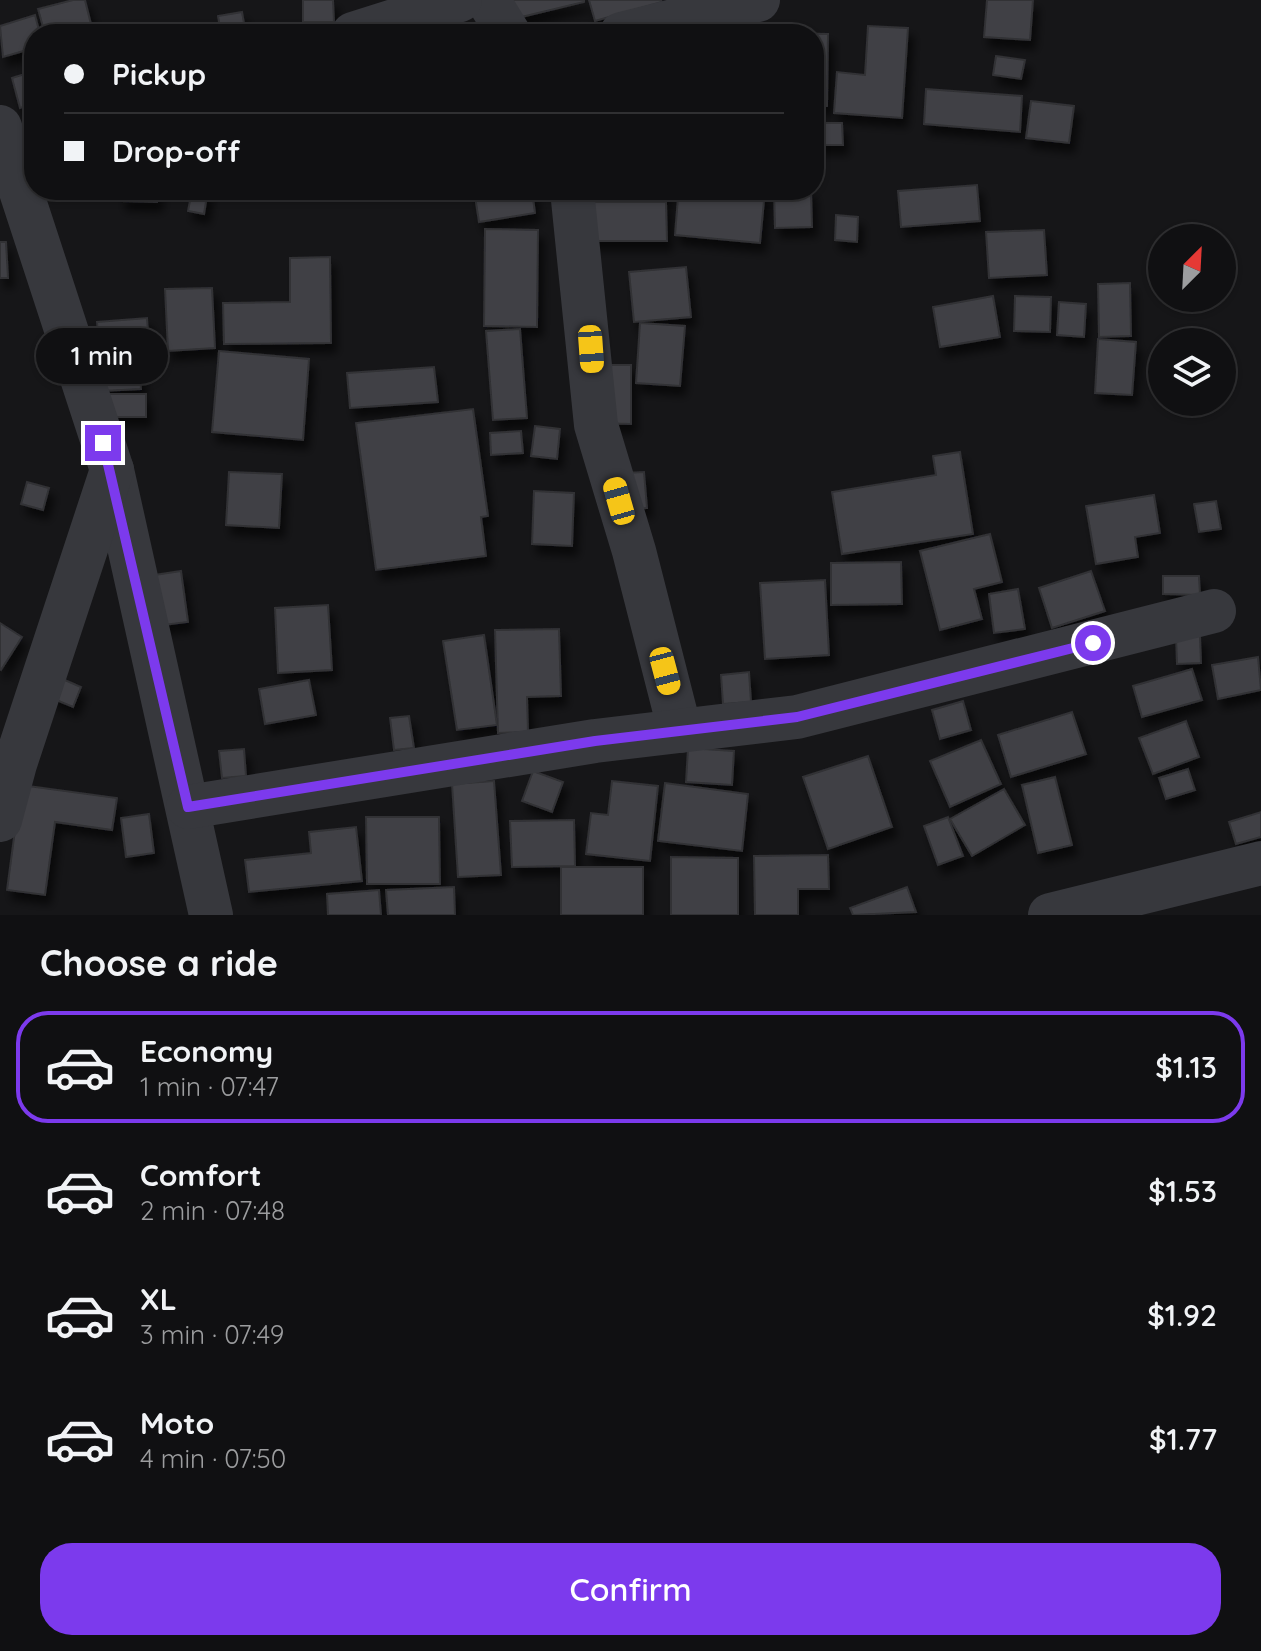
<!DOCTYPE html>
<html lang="en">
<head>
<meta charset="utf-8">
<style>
	:root { --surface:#101012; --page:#19191b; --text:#f1f3f6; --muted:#9c9d9f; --line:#303032; --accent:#7c3aed }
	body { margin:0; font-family:Quicksand,sans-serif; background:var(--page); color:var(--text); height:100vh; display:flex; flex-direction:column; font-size:30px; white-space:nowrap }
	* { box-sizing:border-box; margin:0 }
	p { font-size:26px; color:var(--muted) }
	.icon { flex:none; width:44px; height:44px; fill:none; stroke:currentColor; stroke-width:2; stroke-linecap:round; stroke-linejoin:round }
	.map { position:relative; height:915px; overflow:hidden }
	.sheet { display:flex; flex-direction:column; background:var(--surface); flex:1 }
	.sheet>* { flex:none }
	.banner { position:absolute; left:24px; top:24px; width:800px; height:176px; border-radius:32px; box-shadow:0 2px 6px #0004,0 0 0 2px var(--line); display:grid; align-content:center; height:176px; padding:0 40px; background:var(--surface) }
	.needle { width:52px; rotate:24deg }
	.controls { position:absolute; left:1148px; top:224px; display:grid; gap:16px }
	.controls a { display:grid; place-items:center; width:88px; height:88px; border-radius:50%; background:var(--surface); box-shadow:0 2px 6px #0004,0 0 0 2px var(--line); font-size:40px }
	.end { position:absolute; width:36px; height:36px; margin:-18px; border:10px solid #7c3aed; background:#fff; box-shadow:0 0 0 4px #fff }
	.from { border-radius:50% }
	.bubble { position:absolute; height:56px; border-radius:28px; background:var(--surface); box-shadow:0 2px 6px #0004,0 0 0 2px var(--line); font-size:26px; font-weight:600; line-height:56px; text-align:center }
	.car { position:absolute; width:24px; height:48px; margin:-24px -12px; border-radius:10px; box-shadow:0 0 6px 2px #0007; background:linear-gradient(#f5c518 24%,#345 0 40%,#f5c518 0 76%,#345 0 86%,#f5c518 0) }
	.banner b { display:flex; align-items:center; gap:28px; height:76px; font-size:30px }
	.banner b+b { border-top:2px solid var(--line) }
	.banner i { width:20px; height:20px; background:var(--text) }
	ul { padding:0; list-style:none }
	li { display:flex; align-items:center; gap:24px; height:112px; margin:0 16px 12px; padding:0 24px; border:4px solid transparent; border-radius:32px }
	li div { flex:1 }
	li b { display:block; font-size:30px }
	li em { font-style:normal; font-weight:600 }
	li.on { border-color:var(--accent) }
	li>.icon { width:72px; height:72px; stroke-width:1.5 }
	h2 { padding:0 40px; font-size:36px; line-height:96px }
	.primary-button { display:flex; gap:16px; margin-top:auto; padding:16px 40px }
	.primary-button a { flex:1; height:92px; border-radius:32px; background:var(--accent); color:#fff; font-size:32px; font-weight:600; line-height:92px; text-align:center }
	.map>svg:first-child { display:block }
	.building { fill:#404145; stroke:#303034; stroke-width:2; filter:url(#shadow) }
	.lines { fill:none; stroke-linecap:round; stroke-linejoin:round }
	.minor { stroke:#37383d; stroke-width:44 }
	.route { stroke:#7c3aed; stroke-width:10 }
</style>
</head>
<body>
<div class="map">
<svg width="1261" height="915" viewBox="0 0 1261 915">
	<defs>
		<filter id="shadow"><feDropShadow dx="5" dy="9" stdDeviation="4" flood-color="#0009"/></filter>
	</defs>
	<rect width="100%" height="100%" fill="#161618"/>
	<g class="building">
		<polygon points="73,0 85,0 91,24 45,34 38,9"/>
		<polygon points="303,0 333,0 334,22 303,22"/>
		<polygon points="503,0 584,0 584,2 509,20"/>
		<polygon points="589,0 661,0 662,2 595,21"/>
		<polygon points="987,0 1033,0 1030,40 984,37"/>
		<polygon points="242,12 246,34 221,34 218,16"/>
		<polygon points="35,15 40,34 34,34 34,48 3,57 0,26"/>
		<polygon points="868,26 908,28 902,118 834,113 837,72 865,75"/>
		<polygon points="785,33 828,34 827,106 814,106 814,34"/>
		<polygon points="996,56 1025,60 1021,79 993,75"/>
		<polygon points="34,71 34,104 20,108 12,78"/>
		<polygon points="926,89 1022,96 1020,132 924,124"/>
		<polygon points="1031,101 1074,106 1069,143 1026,138"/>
		<polygon points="814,123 842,123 843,145 814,145"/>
		<polygon points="977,185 980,221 901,227 898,191"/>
		<polygon points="121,190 158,190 157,202 121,201"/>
		<polygon points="192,190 208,190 204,214 188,211"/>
		<polygon points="474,190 532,190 535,213 479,222"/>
		<polygon points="625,190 668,190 667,198 624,193"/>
		<polygon points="724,190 765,190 760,243 675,235 678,197 723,201"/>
		<polygon points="774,190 811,190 812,227 775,228"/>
		<polygon points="582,202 666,202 667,241 583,241"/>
		<polygon points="836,215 858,217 857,242 835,240"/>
		<polygon points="485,229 538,230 537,327 484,326"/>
		<polygon points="1044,230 1047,275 989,278 986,232"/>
		<polygon points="0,242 6,242 8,278 0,278"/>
		<polygon points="330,257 331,343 224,344 223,303 290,302 290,258"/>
		<polygon points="686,267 691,317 634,322 629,272"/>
		<polygon points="1130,283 1131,336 1099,337 1098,284"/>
		<polygon points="212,288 215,348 168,351 165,289"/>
		<polygon points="993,296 1000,337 940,347 933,307"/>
		<polygon points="1015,296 1051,297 1050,332 1014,331"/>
		<polygon points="1059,302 1086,304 1084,337 1057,335"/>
		<polygon points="147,318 149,345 137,346 141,389 102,391 97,322"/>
		<polygon points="640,323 685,326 680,386 636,383"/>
		<polygon points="520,329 527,418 493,420 486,331"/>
		<polygon points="1098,339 1136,342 1132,395 1095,393"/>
		<polygon points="219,351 309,359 303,440 212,432"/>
		<polygon points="584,365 631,365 631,424 583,423"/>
		<polygon points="434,367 438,402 350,408 347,373"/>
		<polygon points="107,394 146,394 146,417 108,417"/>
		<polygon points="473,409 488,516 481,517 486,556 376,570 356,423"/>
		<polygon points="535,426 560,429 557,459 531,456"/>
		<polygon points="521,431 523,453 491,455 490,433"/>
		<polygon points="960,452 973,534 842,554 832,492 936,475 933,456"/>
		<polygon points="229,472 282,474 279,528 226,525"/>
		<polygon points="644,472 647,508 626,509 624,473"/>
		<polygon points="27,482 49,488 43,510 21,504"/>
		<polygon points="534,491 574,493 572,546 532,544"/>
		<polygon points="1154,495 1160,533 1135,537 1138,557 1096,564 1086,506"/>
		<polygon points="1216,501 1221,529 1199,532 1194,504"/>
		<polygon points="990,534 1002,582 974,589 982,619 940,630 920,551"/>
		<polygon points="901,562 902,604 831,605 831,563"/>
		<polygon points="181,571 188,622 148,627 141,577"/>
		<polygon points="1091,571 1105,611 1052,628 1039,588"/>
		<polygon points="1163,576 1199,576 1200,595 1163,594"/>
		<polygon points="825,580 829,655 765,659 760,583"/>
		<polygon points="1018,589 1025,629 994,633 989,594"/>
		<polygon points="328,605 332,670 278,673 275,608"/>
		<polygon points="0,623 22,637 1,670 0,669"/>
		<polygon points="559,629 561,696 527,697 528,732 498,733 495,630"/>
		<polygon points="484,635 497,725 457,730 443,641"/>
		<polygon points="1200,636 1201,663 1177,664 1176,637"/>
		<polygon points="1258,657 1261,690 1218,699 1212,665"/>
		<polygon points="1192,669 1202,700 1142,717 1133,686"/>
		<polygon points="749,672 751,702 723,704 721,675"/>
		<polygon points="58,677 81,687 73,707 49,697"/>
		<polygon points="309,680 316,715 265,724 259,689"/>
		<polygon points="963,701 971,730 940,739 932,710"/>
		<polygon points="1072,712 1086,754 1011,777 998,735"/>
		<polygon points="409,716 414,748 394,750 390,718"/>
		<polygon points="1186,721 1199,757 1153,774 1139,738"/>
		<polygon points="981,740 1001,784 950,807 930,761"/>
		<polygon points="688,748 734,751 732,785 686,782"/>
		<polygon points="244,749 246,776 222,778 219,751"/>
		<polygon points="868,756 892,827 828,849 803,777"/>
		<polygon points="1188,769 1195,790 1166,799 1159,778"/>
		<polygon points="533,771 563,782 552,812 522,801"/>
		<polygon points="1055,777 1072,845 1038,853 1022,785"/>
		<polygon points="494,781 501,875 458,877 452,784"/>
		<polygon points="612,781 658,786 650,861 586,854 591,813 608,815"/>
		<polygon points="665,783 748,794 742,851 658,841"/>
		<polygon points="21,785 117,798 112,830 55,822 45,895 7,890"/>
		<polygon points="1004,789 1025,825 972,856 950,819"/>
		<polygon points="1261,812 1261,837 1236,844 1229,822"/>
		<polygon points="149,814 154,853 126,857 121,818"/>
		<polygon points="366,817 439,817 440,884 367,884"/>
		<polygon points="948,817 963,856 938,865 924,826"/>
		<polygon points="574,820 575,866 512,867 510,821"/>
		<polygon points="356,827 362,881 249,892 245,860 311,853 309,832"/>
		<polygon points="828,855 829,889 798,889 798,915 755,915 754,856"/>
		<polygon points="671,857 738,858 738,915 671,915"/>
		<rect x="561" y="867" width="82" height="48"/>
		<polygon points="454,887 455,915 388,915 386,890"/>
		<polygon points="907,887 916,912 853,915 850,908"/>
		<polygon points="379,890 381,915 328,915 327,894"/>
	</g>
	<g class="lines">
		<g class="minor">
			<polyline points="488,0 509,34"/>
			<polyline points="353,34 460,0"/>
			<polyline points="621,34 758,0"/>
			<polyline points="0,127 112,470 211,915"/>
			<polyline points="572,190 596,425 634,551 680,731"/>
			<polyline points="188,807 595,741 797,717 1214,611"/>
			<polyline points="0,820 15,764 112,470"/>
			<polyline points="1050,915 1261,863"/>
		</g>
	</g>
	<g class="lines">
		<polyline class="route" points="103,443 188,807 595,741 797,717 1093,643"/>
	</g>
</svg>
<div class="controls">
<a><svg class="needle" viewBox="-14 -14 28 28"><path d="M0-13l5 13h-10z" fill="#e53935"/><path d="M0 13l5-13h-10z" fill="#9c9d9f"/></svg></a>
<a><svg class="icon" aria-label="layers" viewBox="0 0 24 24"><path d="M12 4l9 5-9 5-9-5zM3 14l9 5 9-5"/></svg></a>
</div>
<i class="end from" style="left:1093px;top:643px"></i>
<i class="end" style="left:103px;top:443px"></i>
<div class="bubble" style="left:36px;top:328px;width:132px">1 min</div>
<i class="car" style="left:591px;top:349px;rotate:176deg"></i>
<i class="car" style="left:619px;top:501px;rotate:344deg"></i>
<i class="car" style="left:665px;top:671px;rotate:165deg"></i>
<div class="banner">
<b><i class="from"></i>Pickup</b>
<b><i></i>Drop-off</b>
</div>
</div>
<section class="sheet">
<h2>Choose a ride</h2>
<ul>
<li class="on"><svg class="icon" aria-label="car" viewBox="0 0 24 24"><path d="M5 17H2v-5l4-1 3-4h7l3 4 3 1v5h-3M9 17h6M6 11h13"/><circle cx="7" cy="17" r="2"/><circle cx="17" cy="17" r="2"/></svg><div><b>Economy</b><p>1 min · 07:47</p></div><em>$1.13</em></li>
<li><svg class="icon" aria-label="car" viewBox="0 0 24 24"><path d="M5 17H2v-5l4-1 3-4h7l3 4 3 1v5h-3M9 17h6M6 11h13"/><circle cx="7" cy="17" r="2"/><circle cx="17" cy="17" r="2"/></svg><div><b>Comfort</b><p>2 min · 07:48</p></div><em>$1.53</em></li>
<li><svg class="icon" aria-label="car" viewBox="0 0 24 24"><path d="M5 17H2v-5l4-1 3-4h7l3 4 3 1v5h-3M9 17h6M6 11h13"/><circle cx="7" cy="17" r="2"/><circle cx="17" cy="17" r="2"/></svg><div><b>XL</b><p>3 min · 07:49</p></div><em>$1.92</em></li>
<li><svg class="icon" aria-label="car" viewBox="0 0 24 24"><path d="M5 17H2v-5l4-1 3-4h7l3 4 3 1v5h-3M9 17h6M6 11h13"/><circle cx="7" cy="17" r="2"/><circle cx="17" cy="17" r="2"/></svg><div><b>Moto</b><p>4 min · 07:50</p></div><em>$1.77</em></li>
</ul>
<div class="primary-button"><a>Confirm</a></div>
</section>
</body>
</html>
